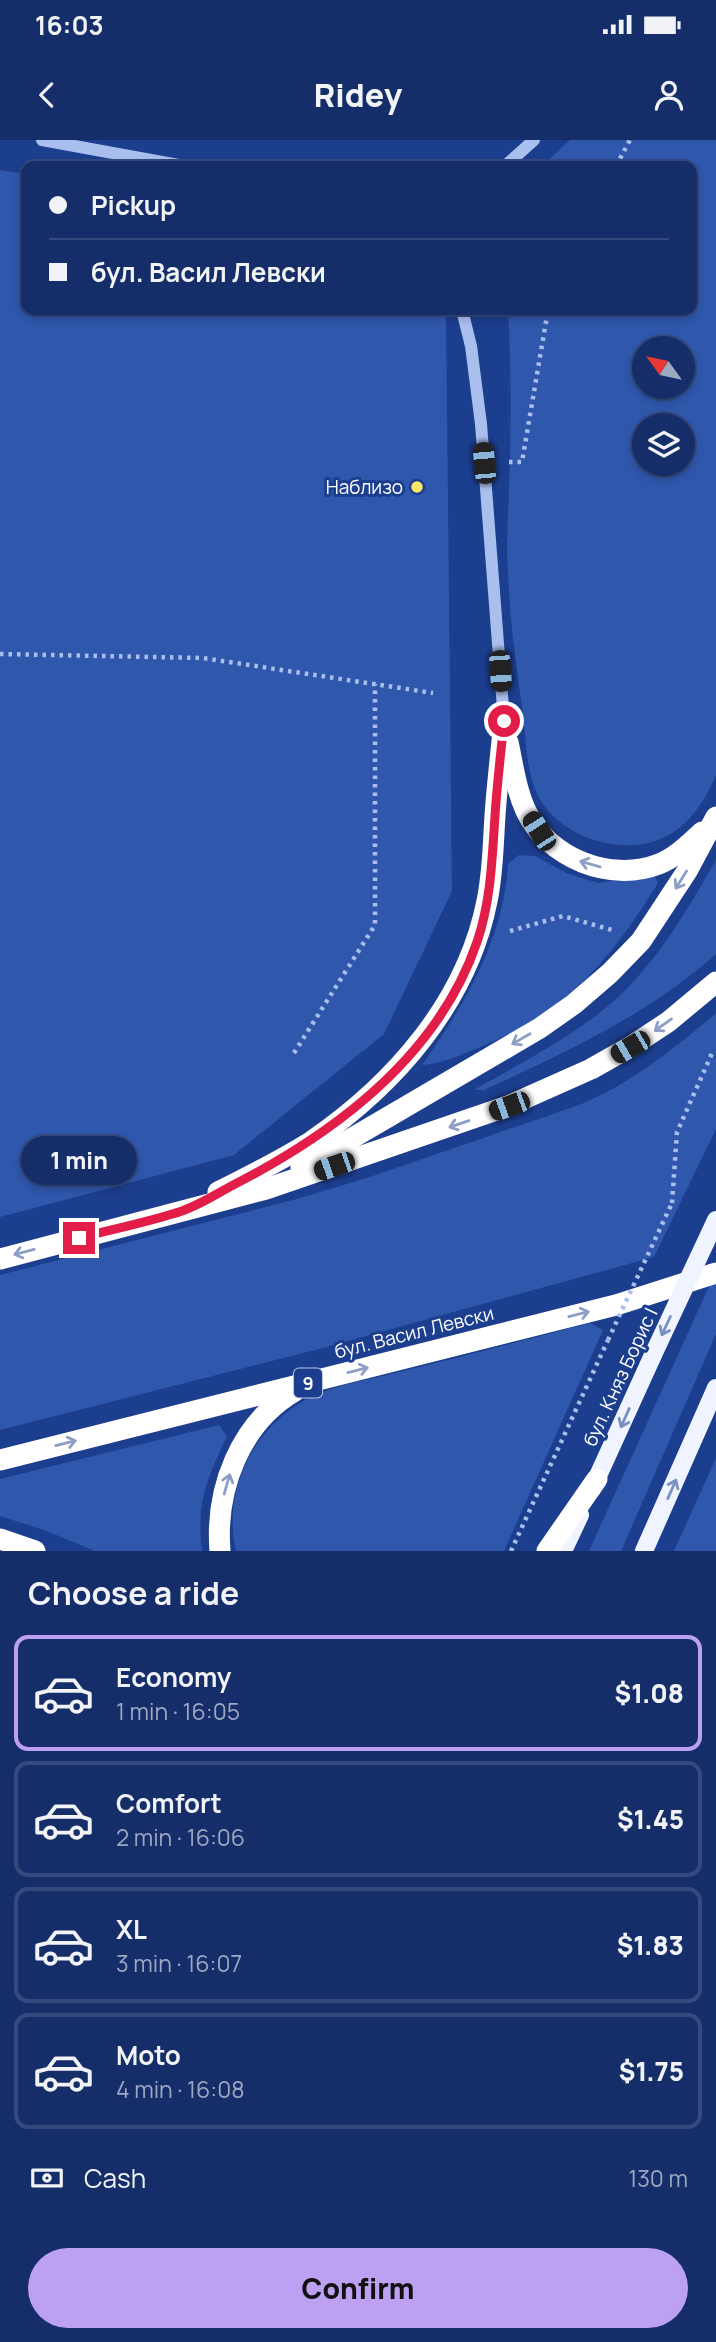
<!DOCTYPE html>
<html lang="en">
<head>
<meta charset="utf-8">
<style>
	:root { --surface:#152e6a; --page:#223a72; --text:#f1f3f6; --muted:#9da8c1; --line:#344a7e; --accent:#bca0f2 }
	body { margin:0; font-family:Manrope,sans-serif; background:var(--page); color:var(--text); height:100vh; display:flex; flex-direction:column; font-size:26px; white-space:nowrap }
	* { box-sizing:border-box; margin:0 }
	p { font-size:23px; color:var(--muted) }
	.icon { flex:none; width:38px; height:38px; fill:none; stroke:currentColor; stroke-width:2; stroke-linecap:round; stroke-linejoin:round }
	.map { position:relative; height:1411px; overflow:hidden }
	.sheet { display:flex; flex-direction:column; background:var(--surface); flex:1 }
	.sheet>* { flex:none }
	.banner { position:absolute; left:21px; top:21px; width:676px; height:154px; border-radius:14px; box-shadow:0 4px 10px #0003,0 0 0 2px var(--line); display:grid; align-content:center; height:154px; padding:0 28px; background:var(--surface) }
	.needle { width:46px; rotate:303deg }
	.buttons { position:absolute; left:632px; top:196px; display:grid; gap:14px }
	.buttons a { display:grid; place-items:center; width:63px; height:63px; border-radius:50%; background:var(--surface); box-shadow:0 4px 10px #0003,0 0 0 2px var(--line); font-size:35px }
	.end { position:absolute; width:32px; height:32px; margin:-16px; border:9px solid #e11d48; background:#fff; box-shadow:0 0 0 4px #fff }
	.from { border-radius:50% }
	.bubble { position:absolute; height:49px; border-radius:24px; background:var(--surface); box-shadow:0 4px 10px #0003,0 0 0 2px var(--line); font-size:23px; font-weight:800; line-height:49px; text-align:center }
	.car { position:absolute; width:21px; height:42px; margin:-21px -10px; border-radius:9px; box-shadow:0 0 5px 2px #0007; background:linear-gradient(#222 24%,#8ab4d8 0 40%,#222 0 76%,#8ab4d8 0 86%,#222 0) }
	.banner b { display:flex; align-items:center; gap:24px; height:66px; font-size:26px }
	.banner b+b { border-top:2px solid var(--line) }
	.banner i { width:18px; height:18px; background:var(--text) }
	ul { padding:0; list-style:none }
	li { display:flex; align-items:center; gap:21px; height:116px; margin:0 14px 10px; padding:0 14px; border:4px solid var(--line); border-radius:14px }
	li div { flex:1 }
	li b { display:block; font-size:26px }
	li em { font-style:normal; font-weight:800 }
	li.current { border-color:var(--accent) }
	li>.icon { width:63px; height:63px; stroke-width:1.5 }
	h2 { padding:0 28px; font-size:32px; line-height:84px }
	.pay { display:flex; align-items:center; gap:18px; height:77px; padding:0 28px; font-size:26px }
	.pay p { margin-inline-start:auto }
	.primary-button { display:flex; gap:14px; margin-top:auto; padding:14px 28px }
	.primary-button a { flex:1; height:80px; border-radius:42px; background:var(--accent); color:#111; font-size:28px; font-weight:800; line-height:80px; text-align:center }
	.status { display:flex; justify-content:space-between; align-items:center; height:49px; padding:0 35px; background:var(--surface); direction:ltr }
	.status svg { height:19px; fill:currentColor }
	header { display:flex; justify-content:space-between; align-items:center; height:91px; padding:0 28px; background:var(--surface); font-size:32px; font-weight:800 }
	.map>svg:first-child { display:block }
	.green { fill:#2f57ac; fill-rule:evenodd }
	.lines { fill:none; stroke-linecap:round; stroke-linejoin:round }
	.path { stroke:#a9bfed; stroke-width:4.5; stroke-dasharray:3.5 5; stroke-linecap:butt }
	.minor { stroke:#a9bfed; stroke-width:12 }
	.major { stroke:#f0f4ff; stroke-width:18 }
	.highway { stroke:#fff; stroke-width:21 }
	.path-bridge { stroke:#a9bfed; stroke-width:4.5; stroke-dasharray:3.5 5; stroke-linecap:butt }
	.major-bridge { stroke:#f0f4ff; stroke-width:18 }
	.oneway { stroke:#8e9ec6 }
	.oneway2 { stroke:#7b90c1 }
	.route { stroke:#e11d48; stroke-width:9 }
	.poi-dot { fill:#fee767; stroke:#1c3e8e; stroke-width:2.5 }
	.labels { text-anchor:middle; dominant-baseline:central; stroke-width:6; stroke-linejoin:round; paint-order:stroke }
	.shield { fill:#1c3e8e; stroke:#bbc5dd; stroke-width:2 }
	.shield-label { font-size:18px; font-weight:bold; fill:#fff }
	.poi-label { font-size:19px; fill:#fff; stroke:#1c3e8e; text-anchor:end }
	.street-label { font-size:19px; fill:#fff; stroke:#1c3e8e }
</style>
</head>
<body>
<div class="status"><b>16:03</b><svg viewBox="0 0 49 12"><path d="M0 12V9h3v3zM5 12V6h3v6zM10 12V3h3v9zM15 12V0h3v12zM26 1h20v11H26zM47 4h2v5h-2z"/></svg></div>
<header><svg class="icon" aria-label="back" viewBox="0 0 24 24"><path d="M15 5l-7 7 7 7"/></svg>Ridey<svg class="icon" aria-label="person" viewBox="0 0 24 24"><circle cx="12" cy="8" r="4"/><path d="M4 21q1-7 8-7t8 7"/></svg></header>
<div class="map">
<svg width="716" height="1411" viewBox="0 0 716 1411">
	<rect width="100%" height="100%" fill="#1c3e8e"/>
	<g class="green">
		<path d="M 570,0 L 716,0 L 716,635 C 702,667 683,695 648,703 C 607,712 558,693 538,656 C 526,632 526,599 523,573 C 516,527 510,481 508,435 C 506,397 509,357 510,319 C 511,269 511,219 508,170 L 691,170 L 691,26 L 542,26 ZM 644,208 L 682,208 L 682,247 L 644,247 ZM 644,285 L 682,285 L 682,324 L 644,324 Z"/>
		<polygon points="0,30 26,34 26,170 446,170 452,751 384,894 234,1015 0,1077"/>
		<path d="M 519,715 L 535,716 L 566,733 L 598,743 L 654,734 L 658,743 C 609,822 567,872 478,908 C 460,915 442,924 422,925 C 464,865 504,799 508,724 Z"/>
		<path d="M 716,720 L 716,814 C 648,875 566,912 484,950 L 474,950 C 526,920 591,888 632,843 C 667,806 691,763 716,720 Z"/>
		<path d="M 716,873 L 716,989 L 654,1117 L 319,1209 L 0,1290 L 0,1135 L 293,1060 L 367,1038 L 579,965 C 630,944 674,909 716,873 Z"/>
		<polygon points="716,1131 716,1194 621,1411 589,1411"/>
		<path d="M 590,1183 L 603,1190 L 504,1411 L 236,1411 C 223,1357 248,1298 294,1267 C 324,1246 364,1241 399,1232 C 463,1216 526,1200 590,1183 Z"/>
		<path d="M 219,1285 L 227,1296 C 207,1339 196,1363 202,1411 L 95,1411 L 44,1390 L 0,1376 L 0,1339 Z"/>
		<polygon points="716,1318 716,1411 674,1411"/>
	</g>
	<g class="lines">
		<g class="path">
			<polyline points="616,26 630,0"/>
			<polyline points="509,322 522,322 548,170"/>
			<polyline points="0,514 203,518 433,553"/>
			<polyline points="510,791 563,776 612,790"/>
			<polyline points="294,913 375,785 375,544"/>
			<polyline points="672,1063 677,992 713,911"/>
			<polyline points="511,1411 608,1200"/>
		</g>
		<g class="minor">
			<polyline points="42,0 184,26"/>
			<polyline points="505,26 534,0"/>
			<polyline points="462,170 471,206 481,284 504,581"/>
		</g>
		<g class="major">
			<polyline points="592,1349 653,1215"/>
			<polyline points="563,1411 580,1375"/>
			<polyline points="644,1411 716,1248"/>
		</g>
		<g class="highway">
			<path d="M 508,602 C 513,625 516,650 526,671 C 548,718 610,743 659,724 C 676,717 689,704 702,692"/>
			<polyline points="301,1028 540,888 574,864 610,833 641,801 687,731 716,677"/>
			<path d="M 218,1052 C 250,1036 282,1020 312,1001 C 395,944 467,862 487,761 C 493,733 493,705 495,676 C 497,645 501,613 504,581"/>
			<polyline points="0,1119 266,1049 508,966 591,929 630,907 668,882 716,842"/>
			<polyline points="0,1320 616,1165 716,1133"/>
			<polyline points="0,1399 35,1411"/>
			<path d="M 220,1411 C 215,1349 240,1283 295,1251"/>
			<polyline points="547,1411 597,1339"/>
		</g>
		<polyline class="path-bridge" points="608,1200 672,1063"/>
		<polyline class="major-bridge" points="653,1215 716,1080"/>
	</g>
	<defs><path id="oneway-shaft" d="M-6 0H5M1.5-3L5.5 0L1.5 3" fill="none" stroke-width="1.6" stroke-linecap="round" stroke-linejoin="round" transform="scale(1.75)"/></defs>
	<g class="oneway">
		<use href="#oneway-shaft" transform="translate(590 724) rotate(-164)"/>
		<use href="#oneway-shaft" transform="translate(681 740) rotate(122)"/>
		<use href="#oneway-shaft" transform="translate(663 885) rotate(145)"/>
		<use href="#oneway-shaft" transform="translate(521 899) rotate(150)"/>
		<use href="#oneway-shaft" transform="translate(459 984) rotate(161)"/>
		<use href="#oneway-shaft" transform="translate(24 1112) rotate(165)"/>
		<use href="#oneway-shaft" transform="translate(579 1174) rotate(-14)"/>
		<use href="#oneway-shaft" transform="translate(358 1230) rotate(-14)"/>
		<use href="#oneway-shaft" transform="translate(66 1303) rotate(-14)"/>
		<use href="#oneway-shaft" transform="translate(227 1344) rotate(-74)"/>
	</g>
	<g class="oneway2">
		<use href="#oneway-shaft" transform="translate(666 1186) rotate(115)"/>
		<use href="#oneway-shaft" transform="translate(625 1278) rotate(114)"/>
		<use href="#oneway-shaft" transform="translate(672 1349) rotate(-66)"/>
	</g>
	<g class="lines">
		<path class="route" d="M 79,1098 C 113,1089 149,1082 182,1071 C 202,1064 221,1051 239,1042 C 339,990 439,913 477,802 C 491,761 492,719 495,676 C 497,644 501,612 504,581"/>
	</g>
	<circle class="poi-dot" cx="417" cy="347" r="7"/>
	<g class="labels">
		<rect class="shield" x="294" y="1228.5" width="28" height="29" rx="5"/>
		<g class="shield-label">
			<text x="308" y="1243">9</text>
		</g>
		<g class="poi-label">
			<text x="403" y="347">Наблизо</text>
		</g>
		<g class="street-label">
			<text transform="translate(414 1192) rotate(-14)">бул. Васил Левски</text>
			<text transform="translate(620 1237) rotate(-65)">бул. Княз Борис I</text>
		</g>
	</g>
</svg>
<div class="buttons">
<a><svg class="needle" viewBox="-14 -14 28 28"><path d="M0-13l5 13h-10z" fill="#e53935"/><path d="M0 13l5-13h-10z" fill="#9da8c1"/></svg></a>
<a><svg class="icon" aria-label="layers" viewBox="0 0 24 24"><path d="M12 4l9 5-9 5-9-5zM3 14l9 5 9-5"/></svg></a>
</div>
<i class="end from" style="left:504px;top:581px"></i>
<i class="end" style="left:79px;top:1098px"></i>
<div class="bubble" style="left:21px;top:996px;width:116px">1 min</div>
<i class="car" style="left:484px;top:323px;rotate:355deg"></i>
<i class="car" style="left:500px;top:531px;rotate:176deg"></i>
<i class="car" style="left:539px;top:691px;rotate:327deg"></i>
<i class="car" style="left:630px;top:907px;rotate:240deg"></i>
<i class="car" style="left:509px;top:966px;rotate:250deg"></i>
<i class="car" style="left:334px;top:1026px;rotate:251deg"></i>
<div class="banner">
<b><i class="from"></i>Pickup</b>
<b><i></i>бул. Васил Левски</b>
</div>
</div>
<section class="sheet">
<h2>Choose a ride</h2>
<ul>
<li class="current"><svg class="icon" aria-label="car" viewBox="0 0 24 24"><path d="M5 17H2v-5l4-1 3-4h7l3 4 3 1v5h-3M9 17h6M6 11h13"/><circle cx="7" cy="17" r="2"/><circle cx="17" cy="17" r="2"/></svg><div><b>Economy</b><p>1 min · 16:05</p></div><em>$1.08</em></li>
<li><svg class="icon" aria-label="car" viewBox="0 0 24 24"><path d="M5 17H2v-5l4-1 3-4h7l3 4 3 1v5h-3M9 17h6M6 11h13"/><circle cx="7" cy="17" r="2"/><circle cx="17" cy="17" r="2"/></svg><div><b>Comfort</b><p>2 min · 16:06</p></div><em>$1.45</em></li>
<li><svg class="icon" aria-label="car" viewBox="0 0 24 24"><path d="M5 17H2v-5l4-1 3-4h7l3 4 3 1v5h-3M9 17h6M6 11h13"/><circle cx="7" cy="17" r="2"/><circle cx="17" cy="17" r="2"/></svg><div><b>XL</b><p>3 min · 16:07</p></div><em>$1.83</em></li>
<li><svg class="icon" aria-label="car" viewBox="0 0 24 24"><path d="M5 17H2v-5l4-1 3-4h7l3 4 3 1v5h-3M9 17h6M6 11h13"/><circle cx="7" cy="17" r="2"/><circle cx="17" cy="17" r="2"/></svg><div><b>Moto</b><p>4 min · 16:08</p></div><em>$1.75</em></li>
</ul>
<div class="pay"><svg class="icon" aria-label="cash" viewBox="0 0 24 24"><path d="M3 7h18v10H3z"/><circle cx="12" cy="12" r="2"/></svg>Cash<p>130 m</p></div>
<div class="primary-button"><a>Confirm</a></div>
</section>
</body>
</html>
